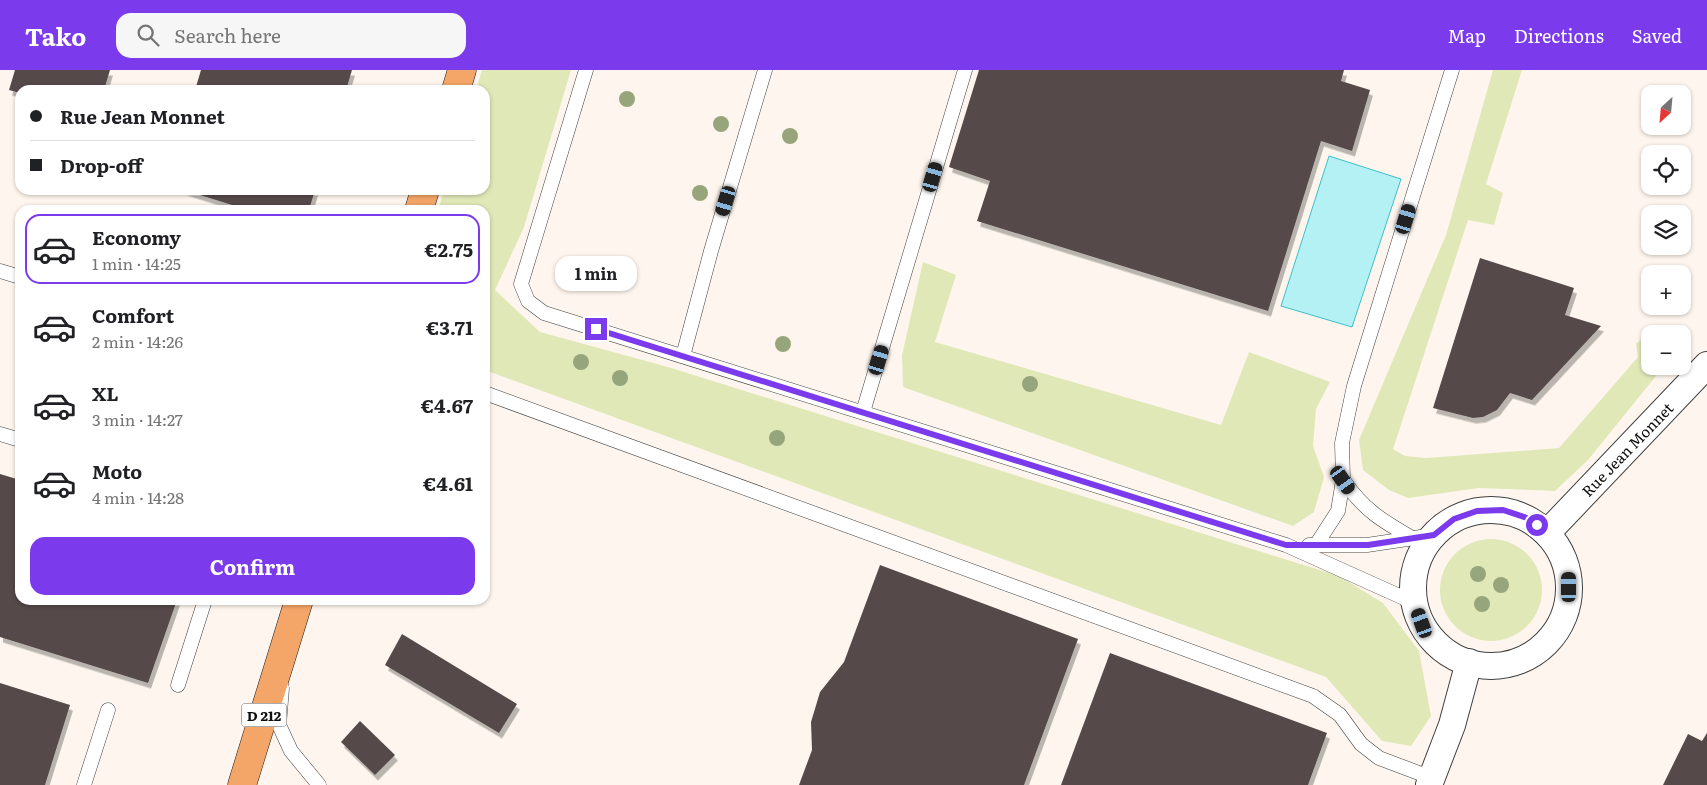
<!DOCTYPE html>
<html lang="en">
<head>
<meta charset="utf-8">
<style>
	:root { --surface:#fff; --page:#f6f6f6; --text:#202124; --muted:#757577; --line:#e0e0e0; --accent:#7c3aed }
	body { margin:0; font-family:Literata,serif; background:var(--page); color:var(--text); height:100vh; display:flex; flex-direction:column; font-size:19px; white-space:nowrap }
	* { box-sizing:border-box; margin:0 }
	p { font-size:16px; color:var(--muted) }
	.icon { flex:none; width:28px; height:28px; fill:none; stroke:currentColor; stroke-width:2; stroke-linecap:round; stroke-linejoin:round }
	.map { position:relative; flex:1; overflow:hidden }
	.side { position:absolute; left:15px; top:135px; width:475px; height:400px; display:flex; flex-direction:column; background:var(--surface); border-radius:15px; box-shadow:0 1px 4px #0004 }
	.side>* { flex:none }
	.guide { position:absolute; left:15px; top:15px; width:475px; height:110px; border-radius:15px; box-shadow:0 1px 4px #0004; display:grid; align-content:center; height:110px; padding:0 15px; background:var(--surface) }
	.needle { width:32px; rotate:206deg }
	.tools { position:absolute; left:1641px; top:15px; display:grid; gap:10px }
	.tools a { display:grid; place-items:center; width:50px; height:50px; border-radius:10px; background:var(--surface); box-shadow:0 1px 4px #0004; font-size:25px }
	.end { position:absolute; width:22px; height:22px; margin:-11px; border:6px solid #7c3aed; background:#fff; box-shadow:0 0 0 2px #fff }
	.from { border-radius:50% }
	.bubble { position:absolute; height:35px; border-radius:15px; background:var(--surface); box-shadow:0 1px 4px #0004; font-size:16px; font-weight:700; line-height:35px; text-align:center }
	.car { position:absolute; width:15px; height:30px; margin:-15px -8px; border-radius:6px; box-shadow:0 0 4px 1px #0007; background:linear-gradient(#222 24%,#8ab4d8 0 40%,#222 0 76%,#8ab4d8 0 86%,#222 0) }
	.guide b { display:flex; align-items:center; gap:18px; height:48px; font-size:19px }
	.guide b+b { border-top:1px solid var(--line) }
	.guide i { width:12px; height:12px; background:var(--text) }
	ul { padding:9px 0 0; list-style:none }
	li { display:flex; align-items:center; gap:15px; height:70px; margin:0 10px 8px; padding:0 5px; border:2px solid transparent; border-radius:15px }
	li div { flex:1 }
	li b { display:block; font-size:19px }
	li em { font-style:normal; font-weight:700 }
	li.selected { border-color:var(--accent) }
	li>.icon { width:45px; height:45px; stroke-width:1.5 }
	.action { display:flex; gap:10px; margin-top:auto; padding:10px 15px }
	.action a { flex:1; height:58px; border-radius:15px; background:var(--accent); color:#fff; font-size:20px; font-weight:700; line-height:58px; text-align:center }
	header { display:flex; align-items:center; gap:30px; box-sizing:border-box; height:70px; padding:0 25px; background:var(--accent); color:#fff }
	header strong { font-size:24px }
	nav { display:flex; gap:28px; margin-inline-start:auto; font-size:18px }
	.search { width:350px; height:45px; background:var(--page); display:flex; align-items:center; gap:12px; box-sizing:border-box; padding:0 18px; border-radius:15px; color:var(--muted); font-size:19px }
	.map>svg:first-child { display:block }
	.green { fill:#e0e8b8 }
	.water { fill:#b4f1f4; stroke:#3dbec9 }
	.building { fill:#554a4a; filter:url(#shadow) }
	.lines { fill:none; stroke-linecap:round; stroke-linejoin:round }
	.service-casing { stroke:#404040; stroke-width:15 }
	.minor-casing { stroke:#404040; stroke-width:28 }
	.primary-casing { stroke:#1e1e1e; stroke-width:29 }
	.service { stroke:#fff; stroke-width:14 }
	.minor { stroke:#fff; stroke-width:26 }
	.primary { stroke:#f4a568; stroke-width:28 }
	.tree { fill:#97a57c }
	.route { stroke:#7c3aed; stroke-width:6 }
	.labels { text-anchor:middle; dominant-baseline:central; stroke-width:5; stroke-linejoin:round; paint-order:stroke }
	.shield { fill:#fff; stroke:#565656; stroke-width:1 }
	.shield-label { font-size:14px; font-weight:bold; fill:#0d0d0d }
	.street-label { font-size:15px; fill:#0d0d0d; stroke:#fff }
</style>
</head>
<body>
<header>
<strong>Tako</strong>
<div class="search"><svg class="icon" aria-label="search" viewBox="0 0 24 24"><circle cx="10" cy="10" r="6"/><path d="M15 15l6 6"/></svg>Search here</div>
<nav><a>Map</a><a>Directions</a><a>Saved</a></nav>
</header>
<div class="map">
<svg width="1707" height="715" viewBox="0 0 1707 715">
	<defs>
		<filter id="shadow"><feDropShadow dx="3" dy="5.5" stdDeviation="0" flood-color="#0004"/></filter>
	</defs>
	<rect width="100%" height="100%" fill="#fef6ee"/>
	<g class="green">
		<polygon points="482,0 571,0 524,157 495,220 540,262 668,297 1339,506 1383,533 1419,581 1431,646 1411,676 1382,671 1326,607 485,300 485,140 438,140 444,120 485,120 485,20 476,20"/>
		<path d="M 1493,0 L 1522,0 L 1486,114 L 1503,123 L 1494,155 L 1468,150 L 1393,379 L 1405,386 L 1426,388 L 1559,378 L 1638,287 L 1636,274 C 1648,263 1665,254 1680,264 L 1650,264 L 1650,296 L 1664,296 L 1588,390 L 1555,421 L 1479,418 L 1408,428 L 1389,420 L 1363,400 L 1359,370 L 1446,165 Z"/>
		<polygon points="923,192 956,205 935,272 1221,355 1249,282 1330,312 1316,339 1313,376 1324,407 1314,442 1293,456 903,317 902,285"/>
		<circle cx="1491" cy="520" r="51"/>
	</g>
	<polygon class="water" points="1329,86 1401,109 1352,257 1281,236"/>
	<g class="building">
		<polygon points="15,0 110,0 104,20 20,20 20,23 9,20"/>
		<polygon points="201,0 352,0 346,20 195,20"/>
		<polygon points="979,0 1344,0 1341,11 1370,20 1352,81 1321,71 1268,241 977,151 990,111 949,97"/>
		<polygon points="184,120 315,120 309,140 248,140"/>
		<polygon points="1480,188 1574,218 1565,245 1601,256 1532,330 1510,323 1497,340 1483,347 1473,348 1433,338"/>
		<polygon points="0,404 20,410 20,530 177,530 148,613 0,567"/>
		<polygon points="880,495 1078,569 1024,715 799,715 812,680 811,652 820,622 844,592"/>
		<polygon points="402,564 517,634 499,663 385,595"/>
		<polygon points="1110,583 1327,663 1308,715 1061,715"/>
		<polygon points="0,613 70,635 45,715 0,715"/>
		<polygon points="360,651 395,685 375,705 341,672"/>
		<polygon points="1707,663 1707,715 1663,715 1688,664 1702,671"/>
	</g>
	<g class="lines">
		<defs>
			<g id="service">
				<polyline points="586,0 521,214 528,231 544,243 1286,475 1415,533"/>
				<polyline points="0,201 20,207"/>
				<polyline points="683,286 711,181 765,0"/>
				<polyline points="485,323 1313,626 1340,645 1361,674 1379,688 1432,708"/>
				<polyline points="863,342 965,0"/>
				<polyline points="0,364 20,370"/>
				<polyline points="1343,410 1342,373 1354,316 1452,0"/>
				<polyline points="1309,475 1367,475 1434,465"/>
				<path d="M 1316,475 L 1338,441 L 1343,410 C 1364,440 1381,450 1412,468"/>
				<polyline points="178,615 205,530"/>
				<polyline points="282,618 279,655 291,681 319,715"/>
				<polyline points="84,715 108,640"/>
			</g>
			<g id="minor">
				<circle cx="1491" cy="518" r="78"/>
				<polyline points="1547,463 1707,295"/>
				<polyline points="1429,715 1452,655 1469,592"/>
			</g>
			<g id="primary">
				<polyline points="456,20 462,0"/>
				<polyline points="419,140 425,120"/>
				<polyline points="242,715 299,530"/>
			</g>
		</defs>
		<use href="#service" class="service-casing"/>
		<use href="#minor" class="minor-casing"/>
		<use href="#primary" class="primary-casing"/>
		<use href="#service" class="service"/>
		<use href="#minor" class="minor"/>
		<use href="#primary" class="primary"/>
	</g>
	<g class="tree">
		<circle cx="627" cy="29" r="8"/>
		<circle cx="721" cy="54" r="8"/>
		<circle cx="790" cy="66" r="8"/>
		<circle cx="700" cy="123" r="8"/>
		<circle cx="783" cy="274" r="8"/>
		<circle cx="581" cy="292" r="8"/>
		<circle cx="620" cy="308" r="8"/>
		<circle cx="1030" cy="314" r="8"/>
		<circle cx="777" cy="368" r="8"/>
		<circle cx="1478" cy="504" r="8"/>
		<circle cx="1501" cy="515" r="8"/>
		<circle cx="1482" cy="534" r="8"/>
	</g>
	<g class="lines">
		<polyline class="route" points="596,259 1286,475 1368,475 1434,465 1454,449 1477,441 1503,440 1527,448 1537,455"/>
	</g>
	<g class="labels">
		<rect class="shield" x="241.5" y="633.5" width="45" height="23" rx="4"/>
		<g class="shield-label">
			<text x="264" y="645">D 212</text>
		</g>
		<g class="street-label">
			<text transform="translate(1627 379) rotate(-46)">Rue Jean Monnet</text>
		</g>
	</g>
</svg>
<div class="tools">
<a><svg class="needle" viewBox="-14 -14 28 28"><path d="M0-13l5 13h-10z" fill="#e53935"/><path d="M0 13l5-13h-10z" fill="#757577"/></svg></a>
<a><svg class="icon" aria-label="locate" viewBox="0 0 24 24"><circle cx="12" cy="12" r="6"/><path d="M12 2v4M12 18v4M2 12h4M18 12h4"/></svg></a>
<a><svg class="icon" aria-label="layers" viewBox="0 0 24 24"><path d="M12 4l9 5-9 5-9-5zM3 14l9 5 9-5"/></svg></a>
<a>+</a>
<a>−</a>
</div>
<i class="end from" style="left:1537px;top:455px"></i>
<i class="end" style="left:596px;top:259px"></i>
<div class="bubble" style="left:555px;top:186px;width:82px">1 min</div>
<i class="car" style="left:933px;top:107px;rotate:16deg"></i>
<i class="car" style="left:726px;top:131px;rotate:197deg"></i>
<i class="car" style="left:1406px;top:149px;rotate:17deg"></i>
<i class="car" style="left:879px;top:290px;rotate:17deg"></i>
<i class="car" style="left:1343px;top:410px;rotate:145deg"></i>
<i class="car" style="left:1569px;top:517px;rotate:0deg"></i>
<i class="car" style="left:1422px;top:553px;rotate:340deg"></i>
<div class="guide">
<b><i class="from"></i>Rue Jean Monnet</b>
<b><i></i>Drop-off</b>
</div>
<section class="side">
<ul>
<li class="selected"><svg class="icon" aria-label="car" viewBox="0 0 24 24"><path d="M5 17H2v-5l4-1 3-4h7l3 4 3 1v5h-3M9 17h6M6 11h13"/><circle cx="7" cy="17" r="2"/><circle cx="17" cy="17" r="2"/></svg><div><b>Economy</b><p>1 min · 14:25</p></div><em>€2.75</em></li>
<li><svg class="icon" aria-label="car" viewBox="0 0 24 24"><path d="M5 17H2v-5l4-1 3-4h7l3 4 3 1v5h-3M9 17h6M6 11h13"/><circle cx="7" cy="17" r="2"/><circle cx="17" cy="17" r="2"/></svg><div><b>Comfort</b><p>2 min · 14:26</p></div><em>€3.71</em></li>
<li><svg class="icon" aria-label="car" viewBox="0 0 24 24"><path d="M5 17H2v-5l4-1 3-4h7l3 4 3 1v5h-3M9 17h6M6 11h13"/><circle cx="7" cy="17" r="2"/><circle cx="17" cy="17" r="2"/></svg><div><b>XL</b><p>3 min · 14:27</p></div><em>€4.67</em></li>
<li><svg class="icon" aria-label="car" viewBox="0 0 24 24"><path d="M5 17H2v-5l4-1 3-4h7l3 4 3 1v5h-3M9 17h6M6 11h13"/><circle cx="7" cy="17" r="2"/><circle cx="17" cy="17" r="2"/></svg><div><b>Moto</b><p>4 min · 14:28</p></div><em>€4.61</em></li>
</ul>
<div class="action"><a>Confirm</a></div>
</section>
</div>
</body>
</html>
